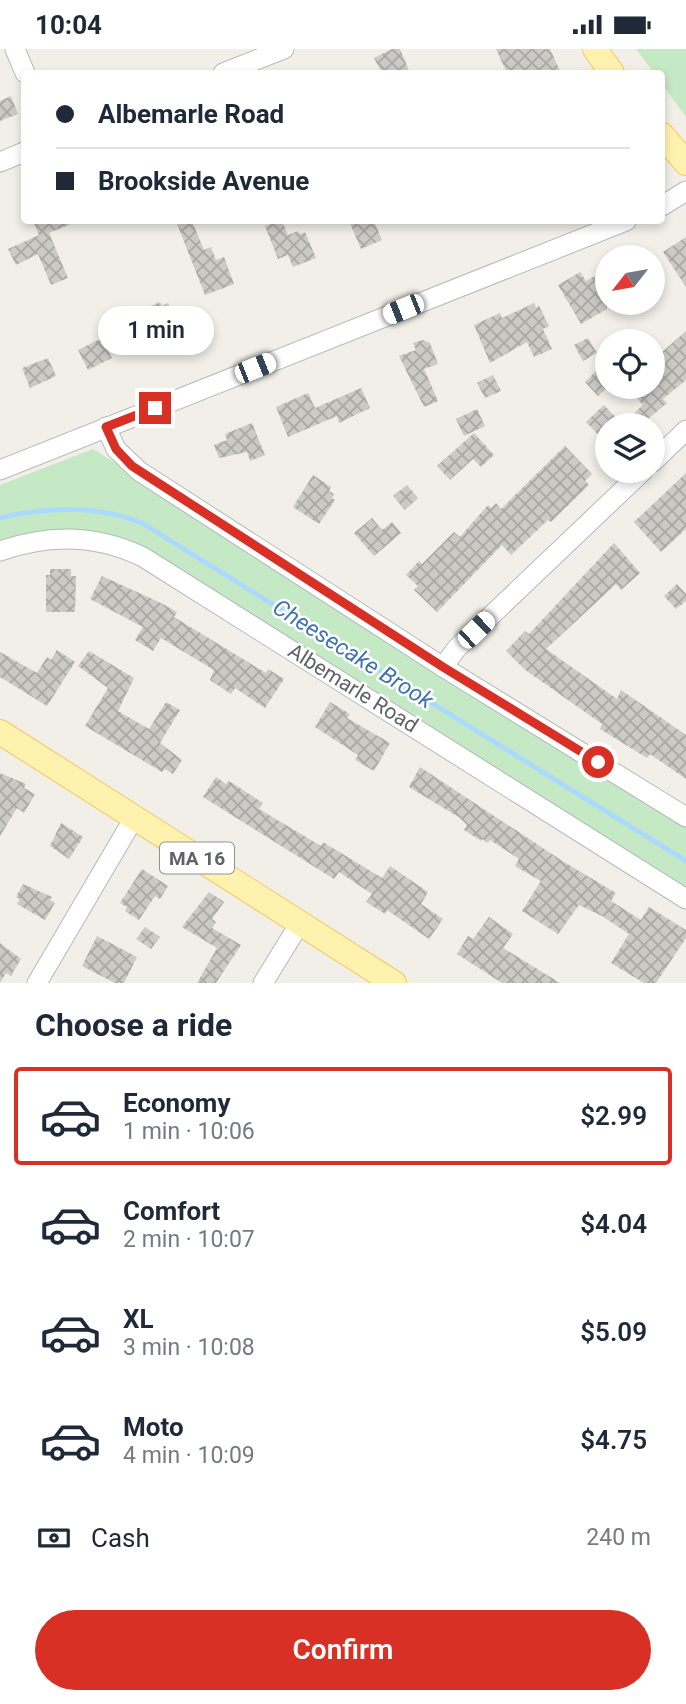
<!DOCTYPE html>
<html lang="en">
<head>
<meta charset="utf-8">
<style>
	:root { --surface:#fff; --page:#f2f2f3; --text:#1f2937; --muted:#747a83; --line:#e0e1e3; --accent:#d93025 }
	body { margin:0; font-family:Roboto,sans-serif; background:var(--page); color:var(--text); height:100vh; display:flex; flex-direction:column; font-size:26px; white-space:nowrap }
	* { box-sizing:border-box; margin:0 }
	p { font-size:23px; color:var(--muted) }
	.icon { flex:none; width:38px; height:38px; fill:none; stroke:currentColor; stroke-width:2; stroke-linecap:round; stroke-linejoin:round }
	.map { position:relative; height:934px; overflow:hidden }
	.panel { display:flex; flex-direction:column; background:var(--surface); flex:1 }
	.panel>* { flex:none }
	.top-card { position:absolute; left:21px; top:21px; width:644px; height:154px; border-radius:7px; box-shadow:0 4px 10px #0003; display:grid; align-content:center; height:154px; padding:0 35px; background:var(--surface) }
	.needle { width:46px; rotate:239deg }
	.fabs { position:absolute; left:595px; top:196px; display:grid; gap:14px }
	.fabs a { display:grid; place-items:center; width:70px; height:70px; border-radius:50%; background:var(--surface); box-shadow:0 4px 10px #0003; font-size:35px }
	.end { position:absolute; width:32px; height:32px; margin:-16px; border:9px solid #d93025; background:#fff; box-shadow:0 0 0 4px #fff }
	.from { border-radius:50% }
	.bubble { position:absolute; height:49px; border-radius:24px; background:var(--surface); box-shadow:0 4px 10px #0003; font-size:23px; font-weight:600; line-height:49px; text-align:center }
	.car { position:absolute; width:21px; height:42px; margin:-21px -10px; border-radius:9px; box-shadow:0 0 5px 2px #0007; background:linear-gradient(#fff 24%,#345 0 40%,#fff 0 76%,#345 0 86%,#fff 0) }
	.top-card b { display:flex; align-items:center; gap:24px; height:66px; font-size:26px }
	.top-card b+b { border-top:2px solid var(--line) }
	.top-card i { width:18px; height:18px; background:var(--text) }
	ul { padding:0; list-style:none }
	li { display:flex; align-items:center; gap:21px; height:98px; margin:0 14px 10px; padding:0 21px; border:4px solid transparent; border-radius:7px }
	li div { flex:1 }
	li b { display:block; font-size:26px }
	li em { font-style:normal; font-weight:600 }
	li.current { border-color:var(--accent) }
	li>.icon { width:63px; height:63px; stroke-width:1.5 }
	h2 { padding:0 35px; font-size:32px; line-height:84px }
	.pay { display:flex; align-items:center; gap:18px; height:77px; padding:0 35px; font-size:26px }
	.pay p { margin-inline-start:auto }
	.button { display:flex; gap:14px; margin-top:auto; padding:14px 35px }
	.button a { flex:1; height:80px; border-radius:42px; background:var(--accent); color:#fff; font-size:28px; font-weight:600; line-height:80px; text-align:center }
	.status { display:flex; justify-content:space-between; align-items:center; height:49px; padding:0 35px; background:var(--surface); direction:ltr }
	.status svg { height:19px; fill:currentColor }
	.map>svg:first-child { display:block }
	.green { fill:#c5e8c5 }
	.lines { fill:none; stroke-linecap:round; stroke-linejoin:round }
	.stream { stroke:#aadaff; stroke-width:5 }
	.building { fill:url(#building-cross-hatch) }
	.minor-casing { stroke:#b5b8bc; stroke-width:21 }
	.major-casing { stroke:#f2c960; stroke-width:26 }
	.minor { stroke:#fff; stroke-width:19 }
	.major { stroke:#fff2af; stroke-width:24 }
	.route { stroke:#d93025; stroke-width:9 }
	.labels { text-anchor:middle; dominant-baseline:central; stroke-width:5; stroke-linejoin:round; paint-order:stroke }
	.shield { fill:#fff; stroke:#8f9295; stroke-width:2 }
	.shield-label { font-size:19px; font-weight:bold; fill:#5f6368 }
	.street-label { font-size:21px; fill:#5f6368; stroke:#fff }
	.water-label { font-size:23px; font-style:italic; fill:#4174aa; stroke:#fff }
</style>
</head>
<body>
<div class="status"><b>10:04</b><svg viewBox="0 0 49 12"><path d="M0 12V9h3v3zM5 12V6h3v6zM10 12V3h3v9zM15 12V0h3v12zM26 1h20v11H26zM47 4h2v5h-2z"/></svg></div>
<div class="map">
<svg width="686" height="934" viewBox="0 0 686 934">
	<defs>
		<pattern id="building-cross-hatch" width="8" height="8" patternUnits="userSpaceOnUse" patternTransform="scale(1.75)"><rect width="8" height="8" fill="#cccac5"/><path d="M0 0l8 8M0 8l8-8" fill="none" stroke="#a9a8a4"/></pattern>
	</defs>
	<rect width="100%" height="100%" fill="#f1efe8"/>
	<g class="green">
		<polygon points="636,0 686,0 686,68 662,35 662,24 654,24"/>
		<polygon points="93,400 686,767 686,849 143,508 80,490 0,503 0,436"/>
	</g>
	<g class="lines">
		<path class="stream" d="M 0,469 C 45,458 99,456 142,474 L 686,812"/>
	</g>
	<g class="building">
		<polygon points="392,0 400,0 410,24 382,24 374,9"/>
		<polygon points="496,0 550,0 561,24 507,24"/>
		<polygon points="11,47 18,65 0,72 0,52"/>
		<polygon points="33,172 78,172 49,184 68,229 51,236 38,205 16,216 8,200 39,186"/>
		<polygon points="176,172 192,172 204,201 211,198 216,211 224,208 234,235 205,246"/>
		<polygon points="278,172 282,172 288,186 298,182 300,185 305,183 316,209 293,218 288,206 278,210 265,177"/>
		<polygon points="349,172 374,172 382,191 361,200"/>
		<polygon points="686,188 686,238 663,203"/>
		<polygon points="607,220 607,260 581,275 558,236 580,223 586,232"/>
		<polygon points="160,253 162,257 168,254 176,271 169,274 170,278 136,291 126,268"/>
		<polygon points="534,254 536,259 539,257 549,277 543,280 552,300 534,308 527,293 490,314 474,276 500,264 502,269"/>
		<polygon points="686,282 686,331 663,350 667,354 641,376 607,376 607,395 586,373 604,356 622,375 643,356 627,338 653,338 653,311"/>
		<polygon points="102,289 112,309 88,321 78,301"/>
		<polygon points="588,289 597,304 583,312 574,296"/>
		<polygon points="423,291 430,294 438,315 424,320 438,352 424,358 399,307 416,301 413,294"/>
		<polygon points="48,309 56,327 30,339 22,319"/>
		<polygon points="597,321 607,332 608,338 598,347 585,333"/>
		<polygon points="493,326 501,342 485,349 477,334"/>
		<polygon points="361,339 370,359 339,374 337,367 288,388 276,358 308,344 315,359"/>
		<polygon points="477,360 485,377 464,387 456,370"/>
		<polygon points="252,374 265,406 250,412 247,403 219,409 214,396 227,391 225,385"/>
		<polygon points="474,384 494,406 481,418 473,410 450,431 437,417"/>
		<polygon points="565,397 592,425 585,432 589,436 551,473 548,471 511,506 502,496 437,563 414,541 418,537 406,526 419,512 422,515 454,483 460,488 488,456 491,459 496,454 501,460"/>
		<polygon points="686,424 686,480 661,503 634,473"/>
		<polygon points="313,426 331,438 329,442 334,445 332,449 335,451 319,475 293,458"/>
		<polygon points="407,436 418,449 405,461 393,447"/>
		<polygon points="372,469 382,481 392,473 401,484 374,507 354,484"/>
		<polygon points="614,494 640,524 621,541 616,535 546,600 617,650 621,641 686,686 686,730 650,705 647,709 600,680 602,675 524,620 506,602 525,582 529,585"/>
		<polygon points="50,520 71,520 71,527 76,527 75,563 46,563 46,526 50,526"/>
		<polygon points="102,527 161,554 177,563 174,568 266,624 268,620 284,630 265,659 235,639 231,645 210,631 214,621 161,589 153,602 135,591 143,578 90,550"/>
		<polygon points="677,535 686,545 686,552 676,560 664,547"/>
		<polygon points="57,601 75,613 47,657 0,628 0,603 37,624 47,608 51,611"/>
		<polygon points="89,602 134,629 118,662 149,680 166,653 180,661 160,694 182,711 173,725 165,720 162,723 85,677 108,639 78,617"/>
		<polygon points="330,653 350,665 347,669 390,694 374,722 355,711 358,706 315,678"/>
		<polygon points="420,718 564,813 616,844 611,852 641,871 649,858 686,881 686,889 656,934 644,934 611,914 629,885 602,867 579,856 558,885 522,862 541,832 515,817 519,810 490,791 488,794 482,790 481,792 464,781 467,776 460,769 409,738"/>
		<polygon points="0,724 26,735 24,739 35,745 24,764 17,759 0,787"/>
		<polygon points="216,728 226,735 229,732 263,754 259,760 321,797 323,793 382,829 390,817 428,843 421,855 443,870 429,890 387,861 385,865 366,853 372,845 339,823 334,830 203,748"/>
		<polygon points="61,774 83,788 69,810 50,797"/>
		<polygon points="142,820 168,837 160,850 155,847 139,871 125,862 127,858 120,854"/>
		<polygon points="23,835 52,848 50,851 55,854 45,871 17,855 20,850 16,848"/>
		<polygon points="209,843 224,853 212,870 216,873 212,879 241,896 216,934 197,934 217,899 182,878"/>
		<polygon points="489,868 513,885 503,899 560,934 502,934 457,905 468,887 473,890"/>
		<polygon points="145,878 160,888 151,900 136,890"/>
		<polygon points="97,887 137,908 124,934 115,934 82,917"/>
		<polygon points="0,894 21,910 11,927 6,924 0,934"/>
	</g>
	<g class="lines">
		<defs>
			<g id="minor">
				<polyline points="15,0 25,24"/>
				<polyline points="223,24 284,0"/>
				<polyline points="0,113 24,103"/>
				<polyline points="662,157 686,142"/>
				<polyline points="106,378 116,400 139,422 443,618 686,768"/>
				<polyline points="653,413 686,381"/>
				<polyline points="0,421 626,172"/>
				<path d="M 0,502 C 48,485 96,485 143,508 L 686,850"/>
				<polyline points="443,618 457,599 643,422"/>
				<polyline points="37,934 134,769"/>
				<polyline points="263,934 300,874"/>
			</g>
			<g id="major">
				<polyline points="595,0 612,24"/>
				<polyline points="662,86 686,114"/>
				<polyline points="0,683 394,934"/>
			</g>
		</defs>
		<use href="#minor" class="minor-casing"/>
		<use href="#major" class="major-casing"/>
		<use href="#minor" class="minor"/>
		<use href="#major" class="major"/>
	</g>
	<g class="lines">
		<polyline class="route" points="155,359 106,378 116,400 132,417 443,618 598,713"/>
	</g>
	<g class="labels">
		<rect class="shield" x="160" y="793.5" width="74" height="31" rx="5"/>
		<g class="shield-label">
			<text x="197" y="809">MA 16</text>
		</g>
		<g class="street-label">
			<text transform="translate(353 639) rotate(32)">Albemarle Road</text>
		</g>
		<g class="water-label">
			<text transform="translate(353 605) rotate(32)">Cheesecake Brook</text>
		</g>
	</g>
</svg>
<div class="fabs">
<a><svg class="needle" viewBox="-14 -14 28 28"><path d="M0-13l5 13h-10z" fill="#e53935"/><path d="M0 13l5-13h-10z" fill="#747a83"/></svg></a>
<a><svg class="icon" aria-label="locate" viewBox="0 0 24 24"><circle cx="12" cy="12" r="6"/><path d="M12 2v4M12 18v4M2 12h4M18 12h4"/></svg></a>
<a><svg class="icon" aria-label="layers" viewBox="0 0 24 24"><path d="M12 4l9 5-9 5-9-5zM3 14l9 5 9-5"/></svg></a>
</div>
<i class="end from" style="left:598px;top:713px"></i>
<i class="end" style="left:155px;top:359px"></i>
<div class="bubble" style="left:98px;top:257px;width:116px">1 min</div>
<i class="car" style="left:403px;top:260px;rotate:248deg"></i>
<i class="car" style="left:255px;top:319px;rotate:68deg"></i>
<i class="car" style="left:476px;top:581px;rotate:46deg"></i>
<div class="top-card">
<b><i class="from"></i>Albemarle Road</b>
<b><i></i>Brookside Avenue</b>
</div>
</div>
<section class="panel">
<h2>Choose a ride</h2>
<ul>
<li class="current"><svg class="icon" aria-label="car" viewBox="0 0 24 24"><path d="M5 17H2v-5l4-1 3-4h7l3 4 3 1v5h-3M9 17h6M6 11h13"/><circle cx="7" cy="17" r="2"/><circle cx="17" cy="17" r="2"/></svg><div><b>Economy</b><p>1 min · 10:06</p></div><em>$2.99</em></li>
<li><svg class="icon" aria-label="car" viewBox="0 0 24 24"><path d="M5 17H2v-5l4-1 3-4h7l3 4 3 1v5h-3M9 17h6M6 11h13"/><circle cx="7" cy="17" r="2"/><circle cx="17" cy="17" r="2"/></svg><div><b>Comfort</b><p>2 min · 10:07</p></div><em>$4.04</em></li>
<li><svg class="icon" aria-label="car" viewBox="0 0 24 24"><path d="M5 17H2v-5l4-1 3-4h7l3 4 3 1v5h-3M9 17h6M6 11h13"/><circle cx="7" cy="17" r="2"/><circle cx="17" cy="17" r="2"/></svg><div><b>XL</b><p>3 min · 10:08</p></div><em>$5.09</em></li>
<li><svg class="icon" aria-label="car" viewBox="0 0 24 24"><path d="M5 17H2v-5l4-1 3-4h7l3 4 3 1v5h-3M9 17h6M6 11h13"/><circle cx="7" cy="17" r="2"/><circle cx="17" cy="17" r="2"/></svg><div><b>Moto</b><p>4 min · 10:09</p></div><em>$4.75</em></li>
</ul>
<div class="pay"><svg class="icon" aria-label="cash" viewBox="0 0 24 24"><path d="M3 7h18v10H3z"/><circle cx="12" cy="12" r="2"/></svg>Cash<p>240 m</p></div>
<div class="button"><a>Confirm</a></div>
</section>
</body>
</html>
